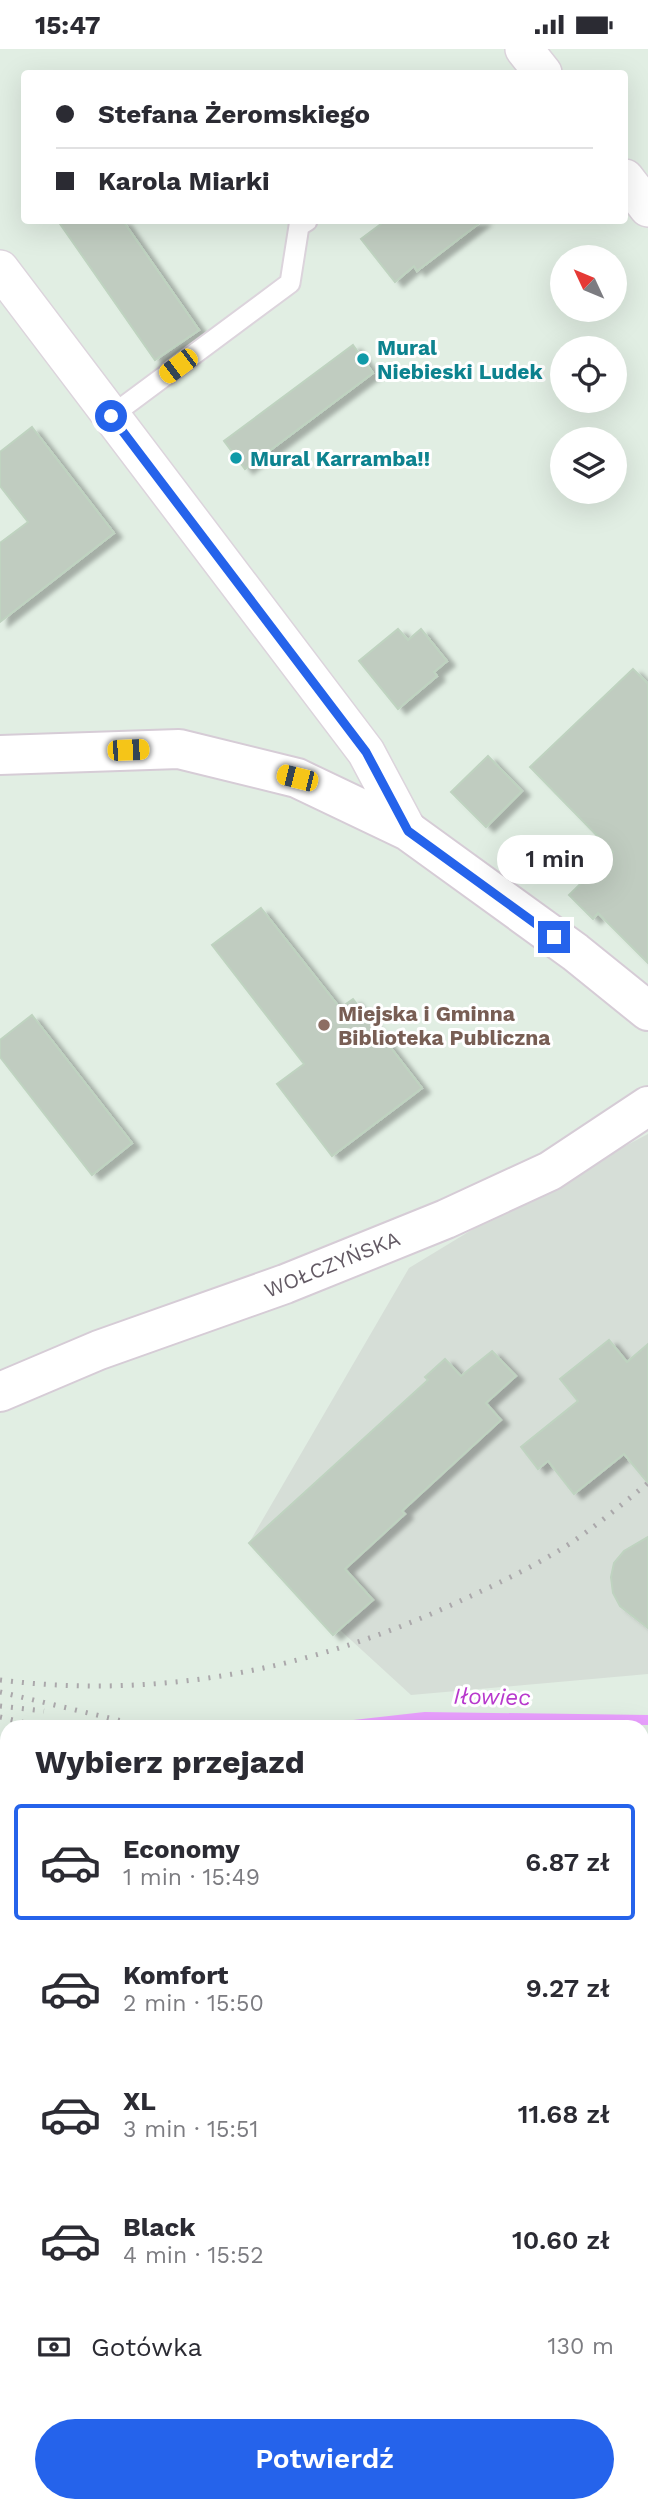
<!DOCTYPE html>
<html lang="pl">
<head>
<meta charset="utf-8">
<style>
	:root { --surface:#fff; --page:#f7f7f7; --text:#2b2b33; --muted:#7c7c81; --line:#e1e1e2; --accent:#2563eb }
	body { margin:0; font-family:"Work Sans",sans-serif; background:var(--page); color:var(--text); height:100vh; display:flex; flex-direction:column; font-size:26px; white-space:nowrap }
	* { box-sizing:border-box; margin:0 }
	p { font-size:23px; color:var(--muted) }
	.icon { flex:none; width:38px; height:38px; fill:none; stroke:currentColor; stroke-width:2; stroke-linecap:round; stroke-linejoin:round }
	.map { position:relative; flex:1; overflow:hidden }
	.sheet { position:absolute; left:0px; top:1671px; width:649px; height:793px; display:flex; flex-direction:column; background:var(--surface); border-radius:21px 21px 0 0; box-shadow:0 7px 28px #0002 }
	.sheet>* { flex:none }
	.guide { position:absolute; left:21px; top:21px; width:607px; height:154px; border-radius:7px; box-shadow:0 7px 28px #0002; display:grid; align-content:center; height:154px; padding:0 35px; background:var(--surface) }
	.needle { width:46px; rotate:314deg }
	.buttons { position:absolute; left:550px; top:196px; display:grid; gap:14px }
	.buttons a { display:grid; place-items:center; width:77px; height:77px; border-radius:50%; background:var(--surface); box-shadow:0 7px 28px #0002; font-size:35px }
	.end { position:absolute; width:32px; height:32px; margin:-16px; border:9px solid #2563eb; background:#fff; box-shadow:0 0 0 4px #fff }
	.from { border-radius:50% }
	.bubble { position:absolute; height:49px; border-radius:24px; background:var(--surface); box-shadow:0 7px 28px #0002; font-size:23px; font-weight:600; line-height:49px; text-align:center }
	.car { position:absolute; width:21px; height:42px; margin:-21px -10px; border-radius:9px; box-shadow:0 0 5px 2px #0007; background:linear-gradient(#f5c518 24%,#345 0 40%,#f5c518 0 76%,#345 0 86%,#f5c518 0) }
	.guide b { display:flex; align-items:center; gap:24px; height:66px; font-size:26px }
	.guide b+b { border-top:2px solid var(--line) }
	.guide i { width:18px; height:18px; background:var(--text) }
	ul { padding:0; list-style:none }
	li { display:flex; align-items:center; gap:21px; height:116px; margin:0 14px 10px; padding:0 21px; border:4px solid transparent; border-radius:7px }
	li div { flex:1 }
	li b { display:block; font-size:26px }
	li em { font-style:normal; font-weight:600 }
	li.current { border-color:var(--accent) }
	li>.icon { width:63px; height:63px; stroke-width:1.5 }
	h2 { padding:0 35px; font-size:32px; line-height:84px }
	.pay { display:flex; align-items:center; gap:18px; height:77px; padding:0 35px; font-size:26px }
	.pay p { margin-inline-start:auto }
	.cta { display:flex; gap:14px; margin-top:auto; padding:14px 35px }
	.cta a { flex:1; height:80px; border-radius:42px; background:var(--accent); color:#fff; font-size:28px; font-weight:600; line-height:80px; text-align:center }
	.status { display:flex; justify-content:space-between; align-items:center; height:49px; padding:0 35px; background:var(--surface); direction:ltr }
	.status svg { height:19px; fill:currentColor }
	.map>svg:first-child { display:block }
	.industrial { fill:#d6ded7 }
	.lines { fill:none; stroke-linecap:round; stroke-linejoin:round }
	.stream { stroke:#eaa0ff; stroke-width:10 }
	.building { fill:#c0ccc0; stroke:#bfd3c0; stroke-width:2; filter:url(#shadow) }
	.lane-casing { stroke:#dcd4dc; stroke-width:23 }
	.street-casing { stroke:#dcd4dc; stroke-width:40 }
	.secondary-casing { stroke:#d6ccd6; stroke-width:42 }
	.lane { stroke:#fff; stroke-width:19 }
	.street { stroke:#fff; stroke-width:37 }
	.secondary { stroke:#fff; stroke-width:38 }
	.rail { stroke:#aba8ab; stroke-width:5; stroke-dasharray:2 9; stroke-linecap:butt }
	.route { stroke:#2563eb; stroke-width:9 }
	.culture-dot { fill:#0f9aa8; stroke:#fff; stroke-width:2.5 }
	.education-dot { fill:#8d6e63; stroke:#fff; stroke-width:2.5 }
	.labels { text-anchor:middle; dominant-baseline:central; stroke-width:6; stroke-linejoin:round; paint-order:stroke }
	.culture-label { font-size:21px; font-weight:bold; fill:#0d838f; stroke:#fff; text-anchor:start }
	.education-label { font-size:21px; font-weight:bold; fill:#785e54; stroke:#fff; text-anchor:start }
	.street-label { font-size:21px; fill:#635a64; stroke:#fff }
	.water-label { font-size:23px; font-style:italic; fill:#b839cd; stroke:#fff }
</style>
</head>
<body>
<div class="status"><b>15:47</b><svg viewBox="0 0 49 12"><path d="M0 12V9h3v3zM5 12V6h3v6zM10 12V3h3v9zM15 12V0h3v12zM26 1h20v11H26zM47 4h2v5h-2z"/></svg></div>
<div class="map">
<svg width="648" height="2463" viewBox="0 0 648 2463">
	<defs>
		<filter id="shadow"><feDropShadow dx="8" dy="4.5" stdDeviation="2" flood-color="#0004"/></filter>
	</defs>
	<rect width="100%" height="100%" fill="#e1eee3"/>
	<g class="industrial">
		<polygon points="648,1085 648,1625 411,1646 340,1581 333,1586 249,1494 409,1219 513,1156"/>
		<polygon points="648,1687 648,1834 642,1833 642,1688"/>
		<polygon points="0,2115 7,2118 7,2246 3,2260 7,2266 7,2457 130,2457 134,2463 0,2463"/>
	</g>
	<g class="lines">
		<g class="stream">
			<polyline points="336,1678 425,1668 648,1671"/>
			<polyline points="0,2329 7,2313"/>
		</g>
	</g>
	<g class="building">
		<polygon points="58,172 123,172 199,281 155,311"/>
		<polygon points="385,172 482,172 417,222 414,217 395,233 361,190"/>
		<polygon points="353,296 373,324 245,420 224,392"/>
		<polygon points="32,378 114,484 0,573 0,494 28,473 0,437 0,403"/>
		<polygon points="398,580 408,591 421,580 447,612 434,623 437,627 398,660 359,612"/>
		<polygon points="633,620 648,635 648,914 598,864 593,870 569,846 613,803 530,718"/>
		<polygon points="488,707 522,742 486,778 451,743"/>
		<polygon points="261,859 340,959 353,950 422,1039 332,1107 277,1035 304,1015 212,896"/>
		<polygon points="32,966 132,1094 92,1126 0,1008 0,991"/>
		<polygon points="609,1291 627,1313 648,1295 648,1434 624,1405 574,1445 548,1412 538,1420 521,1398 578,1352 560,1330"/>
		<polygon points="492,1302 516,1327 486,1354 501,1371 402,1462 405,1465 345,1520 373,1551 333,1586 249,1494 428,1331 425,1328 445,1310 461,1327"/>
		<polygon points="648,1488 648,1579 620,1557 613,1544 611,1528 614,1514 624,1502"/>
	</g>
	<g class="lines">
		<defs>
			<polyline id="lane" points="111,367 290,234 299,177 307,172"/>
			<g id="street">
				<polyline points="524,0 543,24"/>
				<polyline points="625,129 648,159"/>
				<polyline points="0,220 366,703 408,782"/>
				<polyline points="0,1858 7,1860"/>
				<polyline points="642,2023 648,2024"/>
			</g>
			<g id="secondary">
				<polyline points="0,706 179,700 297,729 408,782 575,903 648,962"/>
				<polyline points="0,1343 99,1301 285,1235 446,1170 550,1122 648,1057"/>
			</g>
		</defs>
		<use href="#lane" class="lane-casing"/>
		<use href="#street" class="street-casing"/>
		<use href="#secondary" class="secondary-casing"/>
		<use href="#lane" class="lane"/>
		<use href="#street" class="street"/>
		<use href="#secondary" class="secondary"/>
		<g class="rail">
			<path d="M 0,1631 C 161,1651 314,1620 460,1552 C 495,1536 531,1519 563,1499 C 593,1480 621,1456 648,1434"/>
			<polyline points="0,1643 147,1678"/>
			<polyline points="0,1657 44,1662"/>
			<polyline points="0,1668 43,1678"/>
			<polyline points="0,1716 7,1718"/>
			<polyline points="0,1744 7,1746"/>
			<polyline points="642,1747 648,1747"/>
			<polyline points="642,1760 648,1762"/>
			<polyline points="642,1796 648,1797"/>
			<polyline points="642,1824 648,1825"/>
			<polyline points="642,1870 648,1872"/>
			<polyline points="642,1907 648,1909"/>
			<polyline points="0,1977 7,1979"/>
			<polyline points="0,2006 7,2008"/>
			<polyline points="0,2086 7,2089"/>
			<polyline points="642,2132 648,2134"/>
			<polyline points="642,2157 648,2159"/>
			<polyline points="642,2182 648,2184"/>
			<polyline points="642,2211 648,2213"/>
			<polyline points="0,2278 7,2289"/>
			<polyline points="642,2391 648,2394"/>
			<polyline points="0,2397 7,2406"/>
			<polyline points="49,2457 54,2463"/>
			<polyline points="111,2457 114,2463"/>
			<polyline points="454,2457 479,2463"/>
		</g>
	</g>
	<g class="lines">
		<polyline class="route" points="111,367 366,703 408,782 554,888"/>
	</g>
	<g class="culture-dot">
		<circle cx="363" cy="310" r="7"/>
		<circle cx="236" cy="409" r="7"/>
	</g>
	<circle class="education-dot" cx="324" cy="976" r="7"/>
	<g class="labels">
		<g class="culture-label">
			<text x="377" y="298">Mural<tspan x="377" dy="24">Niebieski Ludek</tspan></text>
			<text x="250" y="409">Mural Karramba!!</text>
		</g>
		<g class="education-label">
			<text x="338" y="964">Miejska i Gminna<tspan x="338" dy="24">Biblioteka Publiczna</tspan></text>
		</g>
		<g class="street-label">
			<text transform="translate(332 1215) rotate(-22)">WOŁCZYŃSKA</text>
		</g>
		<g class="water-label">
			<text transform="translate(492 1648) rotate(1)">Iłowiec</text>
		</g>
	</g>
</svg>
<div class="buttons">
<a><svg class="needle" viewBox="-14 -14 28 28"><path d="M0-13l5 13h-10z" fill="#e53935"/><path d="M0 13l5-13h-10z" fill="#7c7c81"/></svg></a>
<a><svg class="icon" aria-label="locate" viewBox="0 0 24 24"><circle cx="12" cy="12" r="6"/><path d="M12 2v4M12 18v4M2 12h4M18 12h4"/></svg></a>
<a><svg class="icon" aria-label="layers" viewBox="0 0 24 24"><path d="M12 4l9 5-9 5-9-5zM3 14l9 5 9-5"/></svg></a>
</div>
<i class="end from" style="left:111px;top:367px"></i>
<i class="end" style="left:554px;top:888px"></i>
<div class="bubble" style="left:497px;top:786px;width:116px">1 min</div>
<i class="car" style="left:178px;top:317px;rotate:233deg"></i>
<i class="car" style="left:128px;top:701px;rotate:88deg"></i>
<i class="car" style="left:297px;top:729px;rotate:284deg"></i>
<div class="guide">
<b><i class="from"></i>Stefana Żeromskiego</b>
<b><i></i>Karola Miarki</b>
</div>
<section class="sheet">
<h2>Wybierz przejazd</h2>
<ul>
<li class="current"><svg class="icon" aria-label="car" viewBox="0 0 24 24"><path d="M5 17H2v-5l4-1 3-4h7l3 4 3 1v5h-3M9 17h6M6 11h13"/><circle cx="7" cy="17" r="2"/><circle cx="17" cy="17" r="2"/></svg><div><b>Economy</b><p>1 min · 15:49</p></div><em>6.87 zł</em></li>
<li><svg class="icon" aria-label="car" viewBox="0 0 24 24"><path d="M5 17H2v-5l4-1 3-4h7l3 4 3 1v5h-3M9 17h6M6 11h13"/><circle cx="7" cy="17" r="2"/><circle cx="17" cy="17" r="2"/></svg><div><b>Komfort</b><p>2 min · 15:50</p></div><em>9.27 zł</em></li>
<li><svg class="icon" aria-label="car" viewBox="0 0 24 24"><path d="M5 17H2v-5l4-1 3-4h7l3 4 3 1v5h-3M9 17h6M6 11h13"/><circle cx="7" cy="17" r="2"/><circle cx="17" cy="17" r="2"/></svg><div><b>XL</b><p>3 min · 15:51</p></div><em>11.68 zł</em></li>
<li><svg class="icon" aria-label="car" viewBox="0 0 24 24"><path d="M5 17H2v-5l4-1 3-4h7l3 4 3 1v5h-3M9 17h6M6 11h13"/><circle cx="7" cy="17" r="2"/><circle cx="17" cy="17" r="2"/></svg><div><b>Black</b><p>4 min · 15:52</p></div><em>10.60 zł</em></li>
</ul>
<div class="pay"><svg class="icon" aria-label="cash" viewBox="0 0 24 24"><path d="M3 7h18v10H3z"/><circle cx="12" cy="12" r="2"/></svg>Gotówka<p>130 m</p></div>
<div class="cta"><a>Potwierdź</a></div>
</section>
</div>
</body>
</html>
